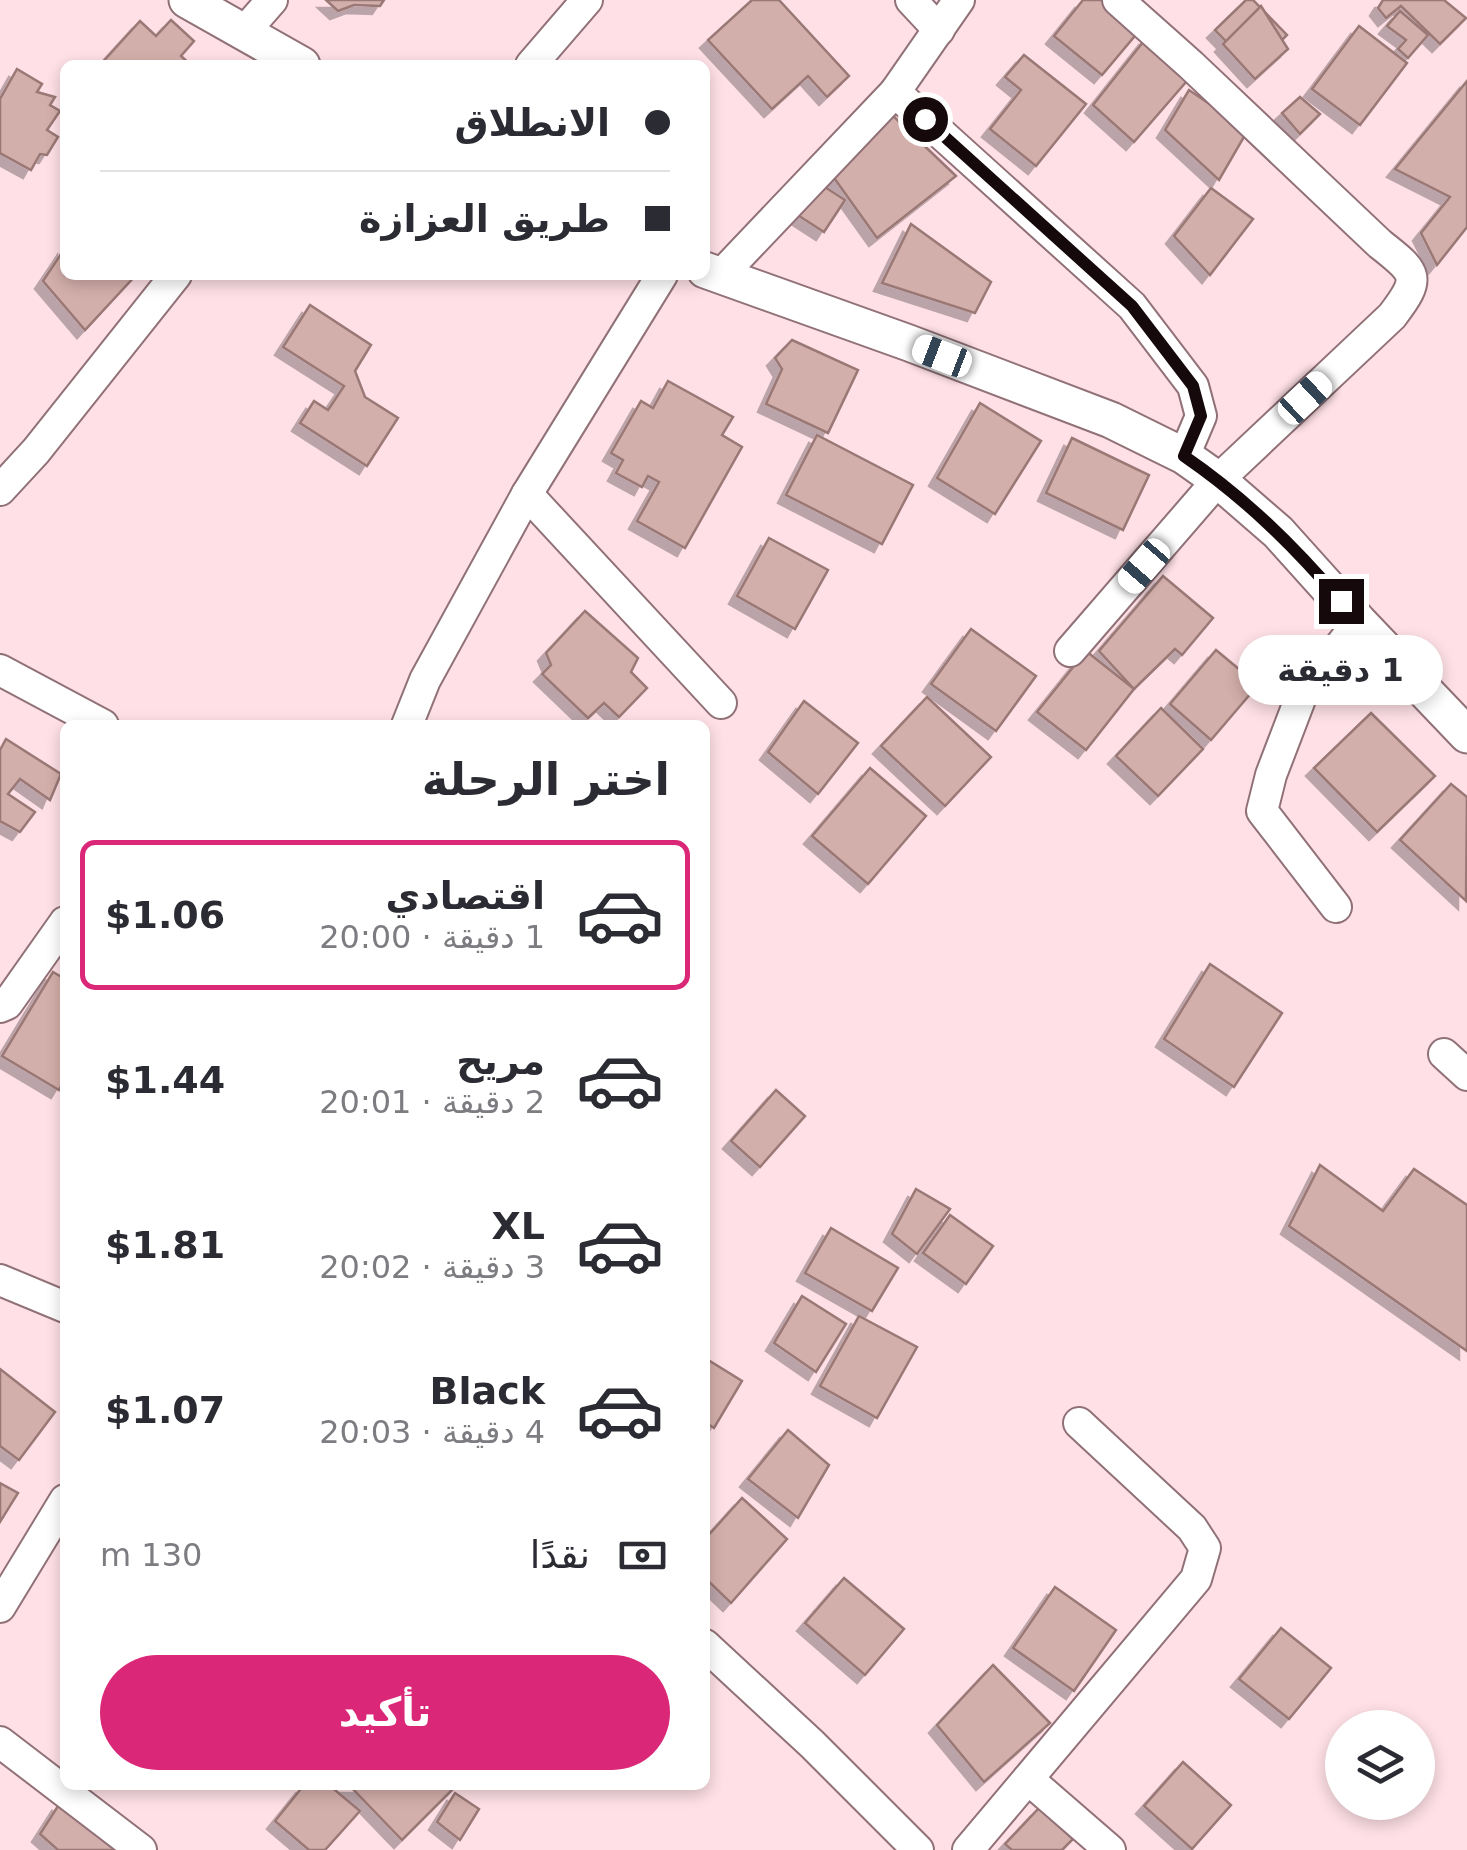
<!DOCTYPE html>
<html lang="ar">
<head>
<meta charset="utf-8">
<style>
	:root { --surface:#fff; --page:#f7f7f7; --text:#2b2b33; --muted:#7c7c81; --line:#e1e1e2; --accent:#db2777 }
	body { margin:0; font-family:"DejaVu Sans","Noto Sans Arabic",sans-serif; background:var(--page); color:var(--text); direction:rtl; height:100vh; display:flex; flex-direction:column; font-size:38px; white-space:nowrap }
	* { box-sizing:border-box; margin:0 }
	p { font-size:32px; color:var(--muted) }
	.icon { flex:none; width:55px; height:55px; fill:none; stroke:currentColor; stroke-width:2; stroke-linecap:round; stroke-linejoin:round }
	.map { position:relative; flex:1; overflow:hidden; direction:ltr }
	.drawer { position:absolute; left:60px; top:720px; width:650px; height:1070px; display:flex; flex-direction:column; background:var(--surface); border-radius:15px; box-shadow:0 5px 15px #0003; direction:rtl }
	.drawer>* { flex:none }
	.top-card { position:absolute; left:60px; top:60px; width:650px; height:220px; border-radius:15px; box-shadow:0 5px 15px #0003; direction:rtl; display:grid; align-content:center; height:220px; padding:0 40px; background:var(--surface) }
	.fabs { position:absolute; left:1325px; top:1710px; display:grid; gap:20px }
	.fabs a { display:grid; place-items:center; width:110px; height:110px; border-radius:50%; background:var(--surface); box-shadow:0 5px 15px #0003; font-size:50px }
	.end { position:absolute; width:45px; height:45px; margin:-22px; border:12px solid #15090c; background:#fff; box-shadow:0 0 0 5px #fff }
	.from { border-radius:50% }
	.bubble { position:absolute; height:70px; border-radius:35px; background:var(--surface); box-shadow:0 5px 15px #0003; font-size:32px; font-weight:600; line-height:70px; text-align:center; direction:rtl }
	.car { position:absolute; width:30px; height:60px; margin:-30px -15px; border-radius:12px; box-shadow:0 0 8px 2px #0007; background:linear-gradient(#fff 24%,#345 0 40%,#fff 0 76%,#345 0 86%,#fff 0) }
	.top-card b { display:flex; align-items:center; gap:35px; height:95px; font-size:38px }
	.top-card b+b { border-top:2px solid var(--line) }
	.top-card i { width:25px; height:25px; background:var(--text) }
	ul { padding:0; list-style:none }
	li { display:flex; align-items:center; gap:30px; height:150px; margin:0 20px 15px; padding:0 20px; border:5px solid transparent; border-radius:15px }
	li div { flex:1 }
	li b { display:block; font-size:38px }
	li em { font-style:normal; font-weight:600 }
	li.current { border-color:var(--accent) }
	li>.icon { width:90px; height:90px; stroke-width:1.5 }
	h2 { padding:0 40px; font-size:45px; line-height:120px }
	.pay { display:flex; align-items:center; gap:25px; height:110px; padding:0 40px; font-size:38px }
	.pay p { margin-inline-start:auto }
	.primary-button { display:flex; gap:20px; margin-top:auto; padding:20px 40px }
	.primary-button a { flex:1; height:115px; border-radius:60px; background:var(--accent); color:#fff; font-size:40px; font-weight:600; line-height:115px; text-align:center }
	.map>svg:first-child { display:block }
	.building { fill:#d3afab; stroke:#9a7875; stroke-width:2.5; filter:url(#shadow) }
	.lines { fill:none; stroke-linecap:round; stroke-linejoin:round }
	.minor-casing { stroke:#917178; stroke-width:34 }
	.tertiary-casing { stroke:#917178; stroke-width:39 }
	.minor { stroke:#fff; stroke-width:30 }
	.tertiary { stroke:#fff; stroke-width:35 }
	.route { stroke:#15090c; stroke-width:12 }
</style>
</head>
<body>
<div class="map">
<svg width="1467" height="1850" viewBox="0 0 1467 1850">
	<defs>
		<filter id="shadow"><feDropShadow dx="-8" dy="8" stdDeviation="0" flood-color="#0004"/></filter>
	</defs>
	<rect width="100%" height="100%" fill="#fee0e6"/>
	<g class="building">
		<polygon points="326,0 384,0 380,6 354,5 338,11"/>
		<polygon points="752,0 779,0 849,76 827,97 808,76 772,109 708,40"/>
		<polygon points="1083,0 1105,0 1139,31 1102,75 1054,36"/>
		<polygon points="1246,0 1253,0 1287,35 1253,69 1215,30"/>
		<polygon points="1383,0 1444,0 1466,18 1440,44 1401,6 1386,18 1378,8"/>
		<polygon points="1261,6 1288,49 1255,79 1223,44"/>
		<polygon points="1400,11 1428,35 1408,58 1398,49 1406,40 1387,26"/>
		<polygon points="171,20 194,41 181,56 191,65 100,65 140,21 156,36"/>
		<polygon points="1359,26 1407,63 1360,125 1312,89"/>
		<polygon points="1147,37 1193,74 1134,142 1093,105"/>
		<polygon points="1024,55 1086,104 1036,166 990,129 1021,90 1005,77"/>
		<polygon points="17,69 42,84 37,92 55,97 50,105 60,111 47,130 58,137 47,155 40,154 31,170 0,153 0,99"/>
		<polygon points="1467,81 1467,227 1437,265 1421,233 1450,197 1395,169"/>
		<polygon points="1189,90 1248,130 1219,180 1165,130"/>
		<polygon points="1300,97 1320,114 1300,134 1282,113"/>
		<polygon points="889,112 956,176 877,238 832,175"/>
		<polygon points="817,182 845,200 824,232 796,214"/>
		<polygon points="1211,188 1253,219 1210,275 1174,236"/>
		<polygon points="911,224 991,282 975,313 882,283"/>
		<polygon points="65,248 65,275 136,275 85,330 43,281"/>
		<polygon points="310,305 371,345 355,371 365,397 398,418 367,466 300,423 314,401 328,410 344,386 283,347"/>
		<polygon points="792,340 858,370 828,433 766,404 782,369 775,358"/>
		<polygon points="668,381 733,417 722,435 742,447 685,548 637,521 659,482 648,476 642,487 616,473 623,460 611,453 641,401 653,408"/>
		<polygon points="980,403 1041,441 995,514 937,478"/>
		<polygon points="817,435 913,485 882,544 786,495"/>
		<polygon points="1072,438 1149,475 1123,530 1046,493"/>
		<polygon points="769,538 828,570 795,629 737,596"/>
		<polygon points="1163,576 1213,618 1182,655 1175,649 1134,689 1099,651"/>
		<polygon points="585,611 638,658 631,672 647,688 619,717 604,703 588,718 542,674 551,665 546,653"/>
		<polygon points="971,629 1036,676 996,731 931,684"/>
		<polygon points="1216,650 1258,685 1211,740 1170,704"/>
		<polygon points="1086,651 1134,689 1086,750 1037,712"/>
		<polygon points="927,697 991,757 945,806 881,746"/>
		<polygon points="804,701 858,743 818,794 768,752"/>
		<polygon points="1161,708 1203,749 1158,796 1116,756"/>
		<polygon points="1371,713 1435,776 1377,832 1314,768"/>
		<polygon points="6,739 61,774 50,800 20,779 8,794 35,812 20,832 0,821 0,750"/>
		<polygon points="870,768 926,816 868,884 812,836"/>
		<polygon points="1451,784 1467,797 1466,901 1400,840"/>
		<polygon points="1210,964 1282,1013 1234,1087 1164,1039"/>
		<polygon points="53,972 65,979 65,1080 59,1090 2,1056"/>
		<polygon points="776,1090 805,1116 760,1167 731,1141"/>
		<polygon points="1320,1165 1383,1211 1414,1169 1467,1205 1467,1351 1289,1226"/>
		<polygon points="916,1189 950,1209 917,1254 892,1234"/>
		<polygon points="950,1215 993,1246 966,1284 923,1253"/>
		<polygon points="831,1228 898,1268 872,1311 805,1273"/>
		<polygon points="802,1296 846,1324 816,1372 774,1343"/>
		<polygon points="859,1316 917,1347 877,1418 820,1386"/>
		<polygon points="705,1358 742,1381 714,1428 705,1422"/>
		<polygon points="0,1369 55,1412 19,1460 0,1446"/>
		<polygon points="788,1430 829,1465 798,1518 748,1479"/>
		<polygon points="0,1483 18,1493 0,1522"/>
		<polygon points="742,1498 787,1539 731,1603 705,1578 705,1539"/>
		<polygon points="844,1578 904,1629 865,1675 805,1623"/>
		<polygon points="1055,1587 1116,1630 1074,1691 1013,1648"/>
		<polygon points="1281,1628 1331,1668 1289,1719 1239,1679"/>
		<polygon points="993,1665 1050,1723 984,1782 937,1725"/>
		<polygon points="1183,1762 1231,1805 1192,1849 1144,1806"/>
		<polygon points="304,1785 329,1785 360,1811 325,1850 309,1850 275,1821"/>
		<polygon points="349,1785 457,1785 402,1840"/>
		<polygon points="455,1793 479,1809 460,1840 437,1822"/>
		<polygon points="60,1803 115,1850 58,1850 40,1834"/>
		<polygon points="1039,1808 1073,1839 1062,1850 1012,1850 1005,1844"/>
	</g>
	<g class="lines">
		<defs>
			<g id="minor">
				<polyline points="911,0 939,30"/>
				<polyline points="959,0 895,92 1132,306 1193,386 1201,416 1184,456"/>
				<polyline points="244,32 272,0"/>
				<polyline points="531,65 587,0"/>
				<polyline points="721,275 895,92"/>
				<polyline points="0,490 36,451 176,275"/>
				<polyline points="527,494 721,703"/>
				<path d="M 1070,651 L 1218,480 L 1392,316 C 1422,277 1417,273 1380,244 L 1191,65 L 1118,0"/>
				<polyline points="0,670 103,725"/>
				<polyline points="407,725 425,680 527,494 662,275"/>
				<polyline points="1336,907 1262,811 1271,775 1302,694 1359,622"/>
				<polyline points="0,1007 7,1004 65,922"/>
				<polyline points="1444,1054 1467,1075"/>
				<polyline points="0,1280 65,1307"/>
				<polyline points="0,1607 65,1500"/>
				<polyline points="705,1645 812,1744 918,1850"/>
				<polyline points="0,1742 141,1850"/>
				<polyline points="1028,1779 1110,1850"/>
				<polyline points="968,1850 1196,1579 1205,1548 1192,1528 1079,1423"/>
			</g>
			<g id="tertiary">
				<polyline points="187,0 302,65"/>
				<polyline points="705,270 909,343 1111,420 1184,456 1218,480 1278,532 1359,622 1467,735"/>
			</g>
		</defs>
		<use href="#minor" class="minor-casing"/>
		<use href="#tertiary" class="tertiary-casing"/>
		<use href="#minor" class="minor"/>
		<use href="#tertiary" class="tertiary"/>
	</g>
	<g class="lines">
		<path class="route" d="M 925,119 L 1132,306 L 1193,386 L 1201,416 L 1184,456 C 1245,498 1293,545 1341,601"/>
	</g>
</svg>
<div class="fabs">
<a><svg class="icon" aria-label="layers" viewBox="0 0 24 24"><path d="M12 4l9 5-9 5-9-5zM3 14l9 5 9-5"/></svg></a>
</div>
<i class="end from" style="left:925px;top:119px"></i>
<i class="end" style="left:1341px;top:601px"></i>
<div class="bubble" style="left:1238px;top:635px;width:205px">1 دقيقة</div>
<i class="car" style="left:942px;top:356px;rotate:291deg"></i>
<i class="car" style="left:1305px;top:398px;rotate:47deg"></i>
<i class="car" style="left:1144px;top:566px;rotate:221deg"></i>
<div class="top-card">
<b><i class="from"></i>الانطلاق</b>
<b><i></i>طريق العزازة</b>
</div>
<section class="drawer">
<h2>اختر الرحلة</h2>
<ul>
<li class="current"><svg class="icon" aria-label="car" viewBox="0 0 24 24"><path d="M5 17H2v-5l4-1 3-4h7l3 4 3 1v5h-3M9 17h6M6 11h13"/><circle cx="7" cy="17" r="2"/><circle cx="17" cy="17" r="2"/></svg><div><b>اقتصادي</b><p>1 دقيقة · 20:00</p></div><em>$1.06</em></li>
<li><svg class="icon" aria-label="car" viewBox="0 0 24 24"><path d="M5 17H2v-5l4-1 3-4h7l3 4 3 1v5h-3M9 17h6M6 11h13"/><circle cx="7" cy="17" r="2"/><circle cx="17" cy="17" r="2"/></svg><div><b>مريح</b><p>2 دقيقة · 20:01</p></div><em>$1.44</em></li>
<li><svg class="icon" aria-label="car" viewBox="0 0 24 24"><path d="M5 17H2v-5l4-1 3-4h7l3 4 3 1v5h-3M9 17h6M6 11h13"/><circle cx="7" cy="17" r="2"/><circle cx="17" cy="17" r="2"/></svg><div><b>XL</b><p>3 دقيقة · 20:02</p></div><em>$1.81</em></li>
<li><svg class="icon" aria-label="car" viewBox="0 0 24 24"><path d="M5 17H2v-5l4-1 3-4h7l3 4 3 1v5h-3M9 17h6M6 11h13"/><circle cx="7" cy="17" r="2"/><circle cx="17" cy="17" r="2"/></svg><div><b>Black</b><p>4 دقيقة · 20:03</p></div><em>$1.07</em></li>
</ul>
<div class="pay"><svg class="icon" aria-label="cash" viewBox="0 0 24 24"><path d="M3 7h18v10H3z"/><circle cx="12" cy="12" r="2"/></svg>نقدًا<p>130 m</p></div>
<div class="primary-button"><a>تأكيد</a></div>
</section>
</div>
</body>
</html>
